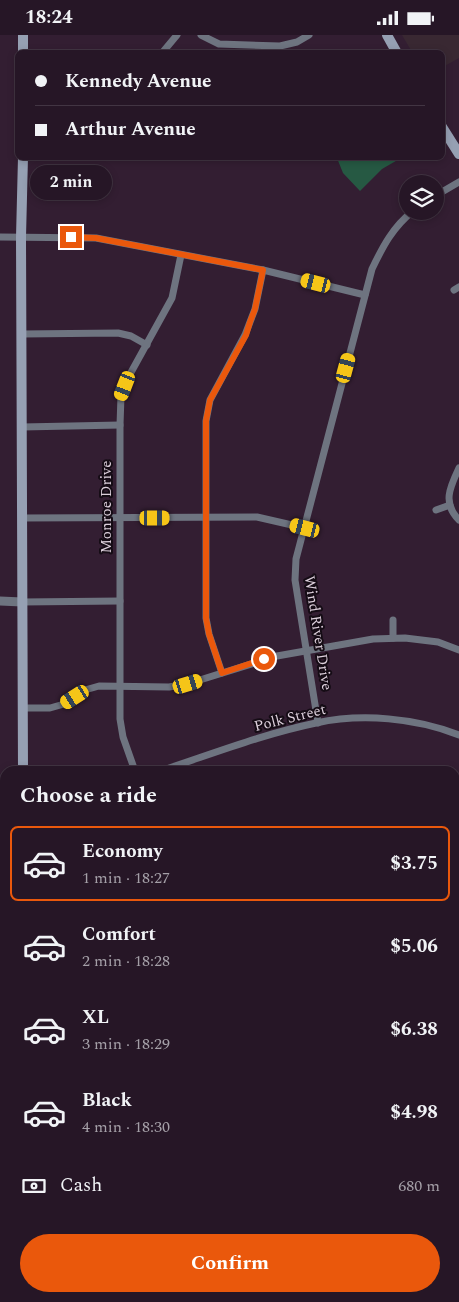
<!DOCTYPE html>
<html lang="en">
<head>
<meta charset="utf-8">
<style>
	:root { --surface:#261626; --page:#2e1f2e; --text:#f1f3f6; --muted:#a49fa7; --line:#423543; --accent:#ea580c }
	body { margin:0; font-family:Spectral,serif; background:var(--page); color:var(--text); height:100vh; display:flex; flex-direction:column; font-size:19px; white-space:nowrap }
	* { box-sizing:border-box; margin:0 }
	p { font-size:16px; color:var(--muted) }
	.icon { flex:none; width:28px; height:28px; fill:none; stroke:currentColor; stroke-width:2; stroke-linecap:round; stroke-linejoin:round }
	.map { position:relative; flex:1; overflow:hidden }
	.details { position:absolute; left:0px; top:731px; width:460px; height:536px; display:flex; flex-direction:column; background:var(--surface); border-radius:15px 15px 0 0; box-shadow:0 2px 8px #0003,0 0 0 1px var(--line) }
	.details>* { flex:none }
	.hud { position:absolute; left:15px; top:15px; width:430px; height:110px; border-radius:8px; box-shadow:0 2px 8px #0003,0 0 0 1px var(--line); display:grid; align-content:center; height:110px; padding:0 20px; background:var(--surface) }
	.buttons { position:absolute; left:399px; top:140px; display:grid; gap:10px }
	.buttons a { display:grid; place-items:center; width:45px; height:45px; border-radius:50%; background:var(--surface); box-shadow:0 2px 8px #0003,0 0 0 1px var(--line); font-size:25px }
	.end { position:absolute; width:22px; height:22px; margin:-11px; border:6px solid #ea580c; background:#fff; box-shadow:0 0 0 2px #fff }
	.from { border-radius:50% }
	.bubble { position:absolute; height:35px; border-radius:18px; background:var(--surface); box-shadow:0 2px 8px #0003,0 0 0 1px var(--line); font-size:16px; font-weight:700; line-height:35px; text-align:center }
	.car { position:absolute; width:15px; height:30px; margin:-15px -8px; border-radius:6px; box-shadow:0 0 4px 1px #0007; background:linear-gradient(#f5c518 24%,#345 0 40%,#f5c518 0 76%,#345 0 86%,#f5c518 0) }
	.hud b { display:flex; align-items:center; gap:18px; height:48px; font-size:19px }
	.hud b+b { border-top:1px solid var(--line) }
	.hud i { width:12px; height:12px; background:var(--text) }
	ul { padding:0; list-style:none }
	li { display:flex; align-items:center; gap:15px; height:75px; margin:0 10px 8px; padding:0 10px; border:2px solid transparent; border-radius:8px }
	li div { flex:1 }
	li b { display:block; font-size:19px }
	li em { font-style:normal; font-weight:700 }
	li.on { border-color:var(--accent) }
	li>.icon { width:45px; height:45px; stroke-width:1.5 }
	h2 { padding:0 20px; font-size:22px; line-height:60px }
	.pay { display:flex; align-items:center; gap:12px; height:55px; padding:0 20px; font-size:19px }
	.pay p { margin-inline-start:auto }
	.button { display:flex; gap:10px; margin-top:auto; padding:10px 20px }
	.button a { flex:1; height:58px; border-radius:30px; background:var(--accent); color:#fff; font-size:20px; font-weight:700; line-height:58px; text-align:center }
	.status { display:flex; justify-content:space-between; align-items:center; height:35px; padding:0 25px; background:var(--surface); direction:ltr }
	.status svg { height:14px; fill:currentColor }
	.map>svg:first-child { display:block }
	.medical { fill:#392832 }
	.park { fill:#265943 }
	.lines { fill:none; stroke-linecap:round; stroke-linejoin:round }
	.minor { stroke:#6e7480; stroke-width:7 }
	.tertiary { stroke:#6e7480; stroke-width:9 }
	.secondary { stroke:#96a0b3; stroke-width:10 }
	.motorway { stroke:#d5e1f9; stroke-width:12 }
	.route { stroke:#ea580c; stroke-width:6 }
	.labels { text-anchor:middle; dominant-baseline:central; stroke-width:4; stroke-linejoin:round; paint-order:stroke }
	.street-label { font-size:15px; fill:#dccfdb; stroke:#150c15 }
</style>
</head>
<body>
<div class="status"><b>18:24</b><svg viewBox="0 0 49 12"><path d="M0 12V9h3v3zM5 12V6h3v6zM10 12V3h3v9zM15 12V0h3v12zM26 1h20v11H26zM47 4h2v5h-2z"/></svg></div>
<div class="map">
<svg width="459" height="1267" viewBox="0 0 459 1267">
	<rect width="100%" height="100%" fill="#331e32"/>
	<polygon class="medical" points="402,0 459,0 459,23 443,32 442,18 412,17"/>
	<polygon class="park" points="337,123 337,122 401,123 382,134 360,156 343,138"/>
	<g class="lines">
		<g class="minor">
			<polyline points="201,0 219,9 280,11 297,7 309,0"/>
			<polyline points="162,18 177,0"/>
			<polyline points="435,161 459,147"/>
			<polyline points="0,202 96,203 263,235 365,260"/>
			<polyline points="454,255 459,252"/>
			<polyline points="22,299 118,298 131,301 147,310"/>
			<polyline points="22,392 120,390"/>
			<path d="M 459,433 C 450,452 442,468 459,485"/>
			<polyline points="436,475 450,470"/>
			<polyline points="22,483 257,482 305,493"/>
			<polyline points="22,567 120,566"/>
			<polyline points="393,585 393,603"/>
			<polyline points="222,638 209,599 206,583 206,386 210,365 245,300 255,274 263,235"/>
			<polyline points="23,673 50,673 64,669 85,655 99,651 169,652 187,649 277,621 373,604 405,603 438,607 459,615"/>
			<path d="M 318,688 L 295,545 L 296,524 L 372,234 C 383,211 393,192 413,176"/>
			<polyline points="135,736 123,702 120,684 120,390 121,361 129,341 172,263 181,220"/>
			<path d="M 160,736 C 212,719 263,699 316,688 C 362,678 416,683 459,700"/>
			<polyline points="455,785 459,786"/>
			<polyline points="77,1262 77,1267"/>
			<polyline points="354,1267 356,1262"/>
		</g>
		<g class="tertiary">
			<polyline points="0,566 22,567"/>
			<polyline points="455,841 459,830"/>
			<polyline points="304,1267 306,1262"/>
		</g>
		<g class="secondary">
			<polyline points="23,0 23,18"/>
			<polyline points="387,0 397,18"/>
			<polyline points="442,92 459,119"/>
			<polyline points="23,122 21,202 23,736"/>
			<polyline points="26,1262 27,1267"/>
		</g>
		<g class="motorway">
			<polyline points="455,1246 459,1238"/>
			<polyline points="445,1267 447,1262"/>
		</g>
	</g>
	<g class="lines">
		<polyline class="route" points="71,202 96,203 263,235 255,274 250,287 246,300 210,365 206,386 206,583 209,599 222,638 264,624"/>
	</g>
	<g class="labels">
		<g class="street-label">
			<text transform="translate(106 472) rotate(-90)">Monroe Drive</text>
			<text transform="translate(318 598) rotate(81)">Wind River Drive</text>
			<text transform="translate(290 683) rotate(-14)">Polk Street</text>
		</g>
	</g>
</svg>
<div class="buttons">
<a><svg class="icon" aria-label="layers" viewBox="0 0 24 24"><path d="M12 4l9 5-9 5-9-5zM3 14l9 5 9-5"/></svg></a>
</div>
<i class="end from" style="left:264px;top:624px"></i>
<i class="end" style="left:71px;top:202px"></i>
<div class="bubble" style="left:30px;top:130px;width:82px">2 min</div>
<i class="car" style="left:316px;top:248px;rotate:284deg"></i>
<i class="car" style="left:346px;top:333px;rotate:15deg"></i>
<i class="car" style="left:125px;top:351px;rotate:201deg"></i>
<i class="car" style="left:155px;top:483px;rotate:90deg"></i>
<i class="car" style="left:305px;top:493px;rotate:284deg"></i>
<i class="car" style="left:188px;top:649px;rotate:73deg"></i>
<i class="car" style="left:75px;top:662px;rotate:238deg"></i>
<div class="hud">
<b><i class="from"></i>Kennedy Avenue</b>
<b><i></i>Arthur Avenue</b>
</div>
<section class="details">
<h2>Choose a ride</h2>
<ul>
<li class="on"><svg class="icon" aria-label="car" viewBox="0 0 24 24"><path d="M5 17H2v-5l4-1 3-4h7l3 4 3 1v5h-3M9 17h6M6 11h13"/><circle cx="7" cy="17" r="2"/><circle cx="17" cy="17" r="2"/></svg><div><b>Economy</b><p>1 min · 18:27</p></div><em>$3.75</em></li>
<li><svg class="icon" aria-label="car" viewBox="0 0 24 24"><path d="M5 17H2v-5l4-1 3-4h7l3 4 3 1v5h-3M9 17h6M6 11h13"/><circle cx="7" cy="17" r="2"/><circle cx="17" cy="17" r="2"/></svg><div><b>Comfort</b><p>2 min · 18:28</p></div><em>$5.06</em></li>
<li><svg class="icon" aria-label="car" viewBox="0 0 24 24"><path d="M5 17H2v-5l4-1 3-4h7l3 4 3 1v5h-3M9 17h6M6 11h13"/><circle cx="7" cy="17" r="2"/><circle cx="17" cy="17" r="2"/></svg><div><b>XL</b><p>3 min · 18:29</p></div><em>$6.38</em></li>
<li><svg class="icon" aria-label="car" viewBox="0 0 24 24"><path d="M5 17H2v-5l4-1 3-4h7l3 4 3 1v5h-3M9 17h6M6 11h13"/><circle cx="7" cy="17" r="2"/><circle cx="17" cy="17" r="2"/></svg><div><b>Black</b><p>4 min · 18:30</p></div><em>$4.98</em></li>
</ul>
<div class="pay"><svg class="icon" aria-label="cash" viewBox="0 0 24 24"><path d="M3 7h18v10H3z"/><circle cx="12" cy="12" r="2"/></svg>Cash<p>680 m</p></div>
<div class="button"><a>Confirm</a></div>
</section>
</div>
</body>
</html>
